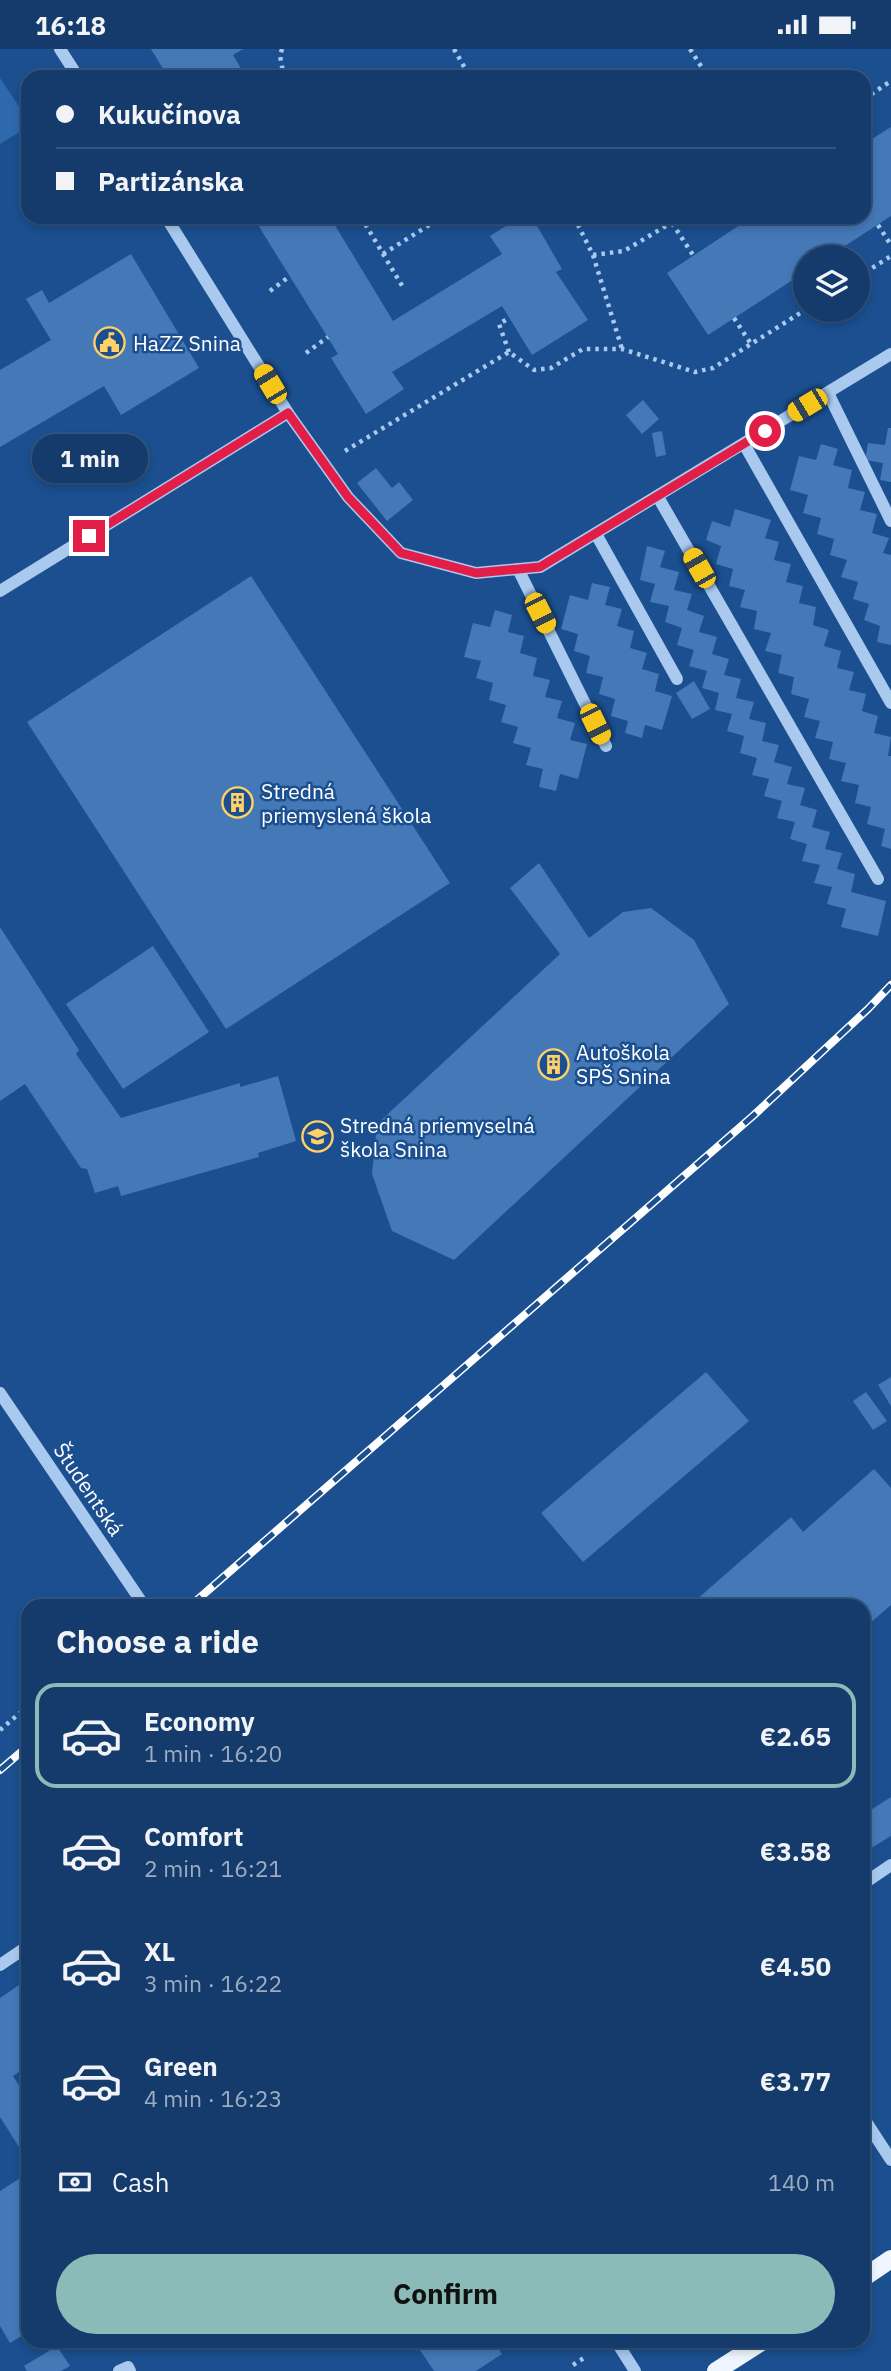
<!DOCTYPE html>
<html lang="en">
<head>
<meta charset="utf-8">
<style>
	:root { --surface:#143b6b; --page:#1d4271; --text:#f1f3f6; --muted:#9dadc1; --line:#33557e; --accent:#8bbbb9 }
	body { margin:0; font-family:"IBM Plex Sans",sans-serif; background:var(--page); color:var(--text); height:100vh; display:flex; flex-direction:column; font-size:26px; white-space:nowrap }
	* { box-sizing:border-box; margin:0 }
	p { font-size:23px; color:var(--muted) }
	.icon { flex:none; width:38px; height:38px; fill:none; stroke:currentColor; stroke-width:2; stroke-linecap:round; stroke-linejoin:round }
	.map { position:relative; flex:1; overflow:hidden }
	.sheet { position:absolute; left:21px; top:1550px; width:849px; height:749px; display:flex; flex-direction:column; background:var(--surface); border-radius:21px; box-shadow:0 4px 10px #0003,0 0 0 2px var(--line) }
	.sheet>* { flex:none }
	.top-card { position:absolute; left:21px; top:21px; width:850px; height:154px; border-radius:21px; box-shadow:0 4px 10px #0003,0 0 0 2px var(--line); display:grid; align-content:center; height:154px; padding:0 35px; background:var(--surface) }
	.controls { position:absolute; left:793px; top:196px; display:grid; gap:14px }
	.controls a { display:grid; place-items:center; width:77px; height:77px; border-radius:50%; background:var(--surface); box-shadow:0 4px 10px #0003,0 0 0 2px var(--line); font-size:35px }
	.end { position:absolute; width:32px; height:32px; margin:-16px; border:9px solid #e11d48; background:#fff; box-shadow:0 0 0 4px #fff }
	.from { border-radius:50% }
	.bubble { position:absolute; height:49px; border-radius:24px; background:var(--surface); box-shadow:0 4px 10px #0003,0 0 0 2px var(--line); font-size:23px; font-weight:700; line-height:49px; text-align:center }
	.car { position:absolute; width:21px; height:42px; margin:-21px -10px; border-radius:9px; box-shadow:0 0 5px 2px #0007; background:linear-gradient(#f5c518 24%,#345 0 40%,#f5c518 0 76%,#345 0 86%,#f5c518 0) }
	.top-card b { display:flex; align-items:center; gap:24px; height:66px; font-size:26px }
	.top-card b+b { border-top:2px solid var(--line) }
	.top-card i { width:18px; height:18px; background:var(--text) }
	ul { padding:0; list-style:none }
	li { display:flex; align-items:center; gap:21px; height:105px; margin:0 14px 10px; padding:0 21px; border:4px solid transparent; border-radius:21px }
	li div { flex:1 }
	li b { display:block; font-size:26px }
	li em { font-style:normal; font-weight:700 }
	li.active { border-color:var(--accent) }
	li>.icon { width:63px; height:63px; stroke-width:1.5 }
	h2 { padding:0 35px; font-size:32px; line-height:84px }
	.pay { display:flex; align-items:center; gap:18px; height:77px; padding:0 35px; font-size:26px }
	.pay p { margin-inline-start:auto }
	.cta { display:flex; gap:14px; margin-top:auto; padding:14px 35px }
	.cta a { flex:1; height:80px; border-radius:42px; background:var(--accent); color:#111; font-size:28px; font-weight:700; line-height:80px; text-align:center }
	.status { display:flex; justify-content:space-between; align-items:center; height:49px; padding:0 35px; background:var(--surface); direction:ltr }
	.status svg { height:19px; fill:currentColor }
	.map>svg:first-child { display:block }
	.green { fill:#2e69ad }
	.building { fill:#4478b7 }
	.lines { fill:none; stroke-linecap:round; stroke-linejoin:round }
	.path { stroke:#a9c9ee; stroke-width:4.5; stroke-dasharray:3.5 5; stroke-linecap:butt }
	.minor { stroke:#a9c9ee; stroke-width:12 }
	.major { stroke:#f0f6ff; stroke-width:18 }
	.rail-casing { stroke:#fff; stroke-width:8 }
	.rail { stroke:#1b4f8f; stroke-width:5; stroke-dasharray:16; stroke-linecap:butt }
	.route { stroke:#e11d48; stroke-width:9 }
	.labels { text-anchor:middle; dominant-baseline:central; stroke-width:5; stroke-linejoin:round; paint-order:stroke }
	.poi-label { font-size:21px; fill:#fff; stroke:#1b4f8f; text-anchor:start }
	.street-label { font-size:21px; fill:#fff; stroke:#1b4f8f }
</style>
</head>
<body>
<div class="status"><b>16:18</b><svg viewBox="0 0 49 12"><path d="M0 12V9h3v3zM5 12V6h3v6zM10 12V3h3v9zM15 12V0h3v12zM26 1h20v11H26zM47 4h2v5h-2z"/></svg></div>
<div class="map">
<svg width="891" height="2322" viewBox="0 0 891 2322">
	<rect width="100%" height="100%" fill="#1b4f8f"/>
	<polygon class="green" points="0,29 28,71 28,78 0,95"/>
	<g class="building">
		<polygon points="151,0 243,0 233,6 246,28 168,28"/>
		<polygon points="891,78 891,167 828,208 805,208 805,223 708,286 667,224 752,168 864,168 864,95"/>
		<polygon points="253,168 330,168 393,272 502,205 490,187 520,168 532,168 562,220 556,223 588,271 532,306 502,257 392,323 404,340 366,365 331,309 338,305"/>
		<polygon points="131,205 199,319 121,366 104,337 0,398 0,321 51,291 26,250 42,241 49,254"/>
		<polygon points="643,351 659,370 642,385 626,366"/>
		<polygon points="888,379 891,379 891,433 880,431 883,414 865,411 868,394 885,396"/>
		<polygon points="662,382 666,406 656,408 652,384"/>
		<polygon points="821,395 838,400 833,416 852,421 848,439 865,443 860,461 877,465 872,484 889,489 883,504 891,506 891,596 877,593 880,577 864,571 869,555 853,550 858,533 841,528 847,511 830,506 834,490 817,485 821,469 803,464 808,446 790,441 799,407 816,411"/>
		<polygon points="376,419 392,439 399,433 413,451 387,472 357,434"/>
		<polygon points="735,460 771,471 765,489 779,493 774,511 791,515 786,533 803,537 799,554 816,558 813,576 829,581 824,597 841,602 837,619 854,623 849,641 866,645 862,662 878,667 874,684 891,688 888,707 891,707 891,800 881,797 885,780 867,775 871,758 855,754 859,736 841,732 846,714 829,710 833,693 815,689 820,672 804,668 809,650 791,645 794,628 778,624 782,606 765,602 771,584 754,580 757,562 740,558 745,541 729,537 733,520 716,515 721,497 706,491 712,472 730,478"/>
		<polygon points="647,497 665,502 660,518 679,523 674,541 692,545 687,561 704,567 699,583 717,588 712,605 729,610 724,626 741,630 736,649 754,653 749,670 766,674 762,692 779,696 774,713 792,718 787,735 805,739 800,756 817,761 812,778 830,783 825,800 842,804 837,820 855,825 851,843 886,852 878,887 841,878 846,860 827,855 832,838 814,834 820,816 802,812 807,795 790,790 795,773 777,769 782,752 764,747 769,730 752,726 757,709 740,704 744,687 727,682 732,665 715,661 719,644 702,639 707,622 689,617 694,601 677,596 682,579 665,573 669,557 650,553 655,535 640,531"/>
		<polygon points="251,527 450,834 226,980 27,673"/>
		<polygon points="592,534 610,538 605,556 622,560 617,577 634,582 630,599 647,604 642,620 659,625 655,642 672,647 662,681 645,676 642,689 625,684 628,672 611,667 615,650 599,645 603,628 586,624 590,607 574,602 578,585 561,580 570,546 588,551"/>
		<polygon points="495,561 512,566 508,583 524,587 520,604 537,609 533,627 550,631 545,648 562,652 557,669 575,674 570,691 587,695 578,730 560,725 556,742 539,738 543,720 526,716 531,699 513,694 518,678 501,673 506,656 489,651 493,634 476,629 481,612 464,608 473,574 490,578"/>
		<polygon points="694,632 710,660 692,670 676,644"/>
		<polygon points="539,814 589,889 623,863 651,859 694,891 729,955 454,1211 392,1182 372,1125 377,1075 560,905 510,839"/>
		<polygon points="0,878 79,1001 76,1005 121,1069 240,1034 240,1038 278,1027 296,1092 258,1104 259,1108 121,1147 118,1137 95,1144 87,1120 81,1119 25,1035 0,1052"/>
		<polygon points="153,897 209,983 123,1040 66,955"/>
		<polygon points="706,1323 749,1372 583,1513 541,1464"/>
		<polygon points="891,1328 891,1357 878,1336"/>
		<polygon points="866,1343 887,1372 873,1381 853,1352"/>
		<polygon points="874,1420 891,1439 891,1556 863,1580 863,1558 688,1558 791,1468 803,1483"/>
		<polygon points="891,1748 891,1787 863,1804 863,1766"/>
		<polygon points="28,1930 28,2017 13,2027 28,2051 28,2093 19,2098 0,2068 0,1949"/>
		<polygon points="28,2094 28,2113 20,2099"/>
		<polygon points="25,2126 28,2131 28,2283 10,2294 0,2277 0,2142"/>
		<polygon points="414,2292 494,2292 502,2305 476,2322 434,2322"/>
		<polygon points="57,2297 70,2317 61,2322 27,2322 24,2317"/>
	</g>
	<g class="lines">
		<g class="path">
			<polyline points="282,0 280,7 284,28"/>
			<polyline points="454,0 470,28"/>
			<polyline points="690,0 708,28"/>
			<polyline points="864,50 891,32"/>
			<polyline points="361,168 404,240"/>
			<polyline points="574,168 593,206 622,300"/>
			<polyline points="672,174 693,206"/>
			<polyline points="878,176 891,196"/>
			<polyline points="383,205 442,168"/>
			<polyline points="593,206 624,202 681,168"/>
			<polyline points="858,228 891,207"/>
			<polyline points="270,242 290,227"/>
			<polyline points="734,269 751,295"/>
			<polyline points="509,303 499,275 509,269"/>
			<polyline points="306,304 328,288"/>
			<polyline points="345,402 509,303 534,321 551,319 583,300 622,300 695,323 713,319 805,261"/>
			<polyline points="190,1557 191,1558"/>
			<polyline points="0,1681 28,1657"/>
			<polyline points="573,2316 587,2307"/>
		</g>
		<g class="minor">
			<polyline points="60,0 78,28"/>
			<polyline points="166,168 288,364 348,448 401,504 476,524 540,518 891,305"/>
			<polyline points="828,344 891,472"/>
			<polyline points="744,395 891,654"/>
			<polyline points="658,448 878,830"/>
			<polyline points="596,485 677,630"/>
			<polyline points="518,520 606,697"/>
			<polyline points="0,542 288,364"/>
			<polyline points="0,1344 145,1558"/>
			<polyline points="863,1835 891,1816"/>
			<polyline points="0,1916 28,1897"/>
			<polyline points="863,2068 891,2111"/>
			<polyline points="616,2292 635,2322"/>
			<polyline points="119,2322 128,2318 130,2322"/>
		</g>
		<g class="major">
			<polyline points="863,2229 891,2210"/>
			<polyline points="716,2322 763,2292"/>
		</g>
		<defs>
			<g id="rail">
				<polyline points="189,1558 754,1066 868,960 891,936"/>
				<polyline points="0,1721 28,1697"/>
			</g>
		</defs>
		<use href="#rail" class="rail-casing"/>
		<use href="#rail" class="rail"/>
	</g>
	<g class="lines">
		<polyline class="route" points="89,487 288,364 348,448 401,504 476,524 540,518 765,382"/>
	</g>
	<defs>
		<symbol id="civic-ring" viewBox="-11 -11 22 22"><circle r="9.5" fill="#1b4f8f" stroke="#ffd166" stroke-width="1.5"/><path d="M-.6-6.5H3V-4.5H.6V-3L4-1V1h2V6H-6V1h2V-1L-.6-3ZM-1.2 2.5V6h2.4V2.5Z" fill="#ffd166"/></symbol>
		<symbol id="building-ring" viewBox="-11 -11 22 22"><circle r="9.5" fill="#1b4f8f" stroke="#ffd166" stroke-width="1.5"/><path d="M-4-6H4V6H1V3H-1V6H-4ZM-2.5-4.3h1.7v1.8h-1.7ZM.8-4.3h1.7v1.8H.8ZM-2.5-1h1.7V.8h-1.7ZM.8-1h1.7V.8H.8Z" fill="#ffd166"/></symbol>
		<symbol id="school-ring" viewBox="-11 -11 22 22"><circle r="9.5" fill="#1b4f8f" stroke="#ffd166" stroke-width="1.5"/><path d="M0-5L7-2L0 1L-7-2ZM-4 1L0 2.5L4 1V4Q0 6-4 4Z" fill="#ffd166"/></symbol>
	</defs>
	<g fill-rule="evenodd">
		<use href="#civic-ring" x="92" y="276" width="35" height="35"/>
		<use href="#building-ring" x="220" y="736" width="35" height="35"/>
		<use href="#building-ring" x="536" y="998" width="35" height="35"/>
		<use href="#school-ring" x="300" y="1070" width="35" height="35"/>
	</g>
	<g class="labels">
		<g class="poi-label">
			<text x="133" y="294">HaZZ Snina</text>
			<text x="261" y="742">Stredná<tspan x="261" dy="24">priemyslená škola</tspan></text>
			<text x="576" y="1003">Autoškola<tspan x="576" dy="24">SPŠ Snina</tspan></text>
			<text x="340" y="1076">Stredná priemyselná<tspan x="340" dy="24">škola Snina</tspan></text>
		</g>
		<g class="street-label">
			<text transform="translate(89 1440) rotate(56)">Študentská</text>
		</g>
	</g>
</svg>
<div class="controls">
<a><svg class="icon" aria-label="layers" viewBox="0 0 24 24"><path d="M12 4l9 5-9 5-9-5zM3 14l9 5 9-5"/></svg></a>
</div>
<i class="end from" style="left:765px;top:382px"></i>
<i class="end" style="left:89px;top:487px"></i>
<div class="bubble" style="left:32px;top:385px;width:116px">1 min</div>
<i class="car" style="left:270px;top:335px;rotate:329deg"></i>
<i class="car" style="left:807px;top:356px;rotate:239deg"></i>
<i class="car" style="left:699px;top:519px;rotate:330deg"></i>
<i class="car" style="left:540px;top:564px;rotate:153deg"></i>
<i class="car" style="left:595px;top:675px;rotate:154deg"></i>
<div class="top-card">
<b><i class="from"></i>Kukučínova</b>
<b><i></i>Partizánska</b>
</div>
<section class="sheet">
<h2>Choose a ride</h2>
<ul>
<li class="active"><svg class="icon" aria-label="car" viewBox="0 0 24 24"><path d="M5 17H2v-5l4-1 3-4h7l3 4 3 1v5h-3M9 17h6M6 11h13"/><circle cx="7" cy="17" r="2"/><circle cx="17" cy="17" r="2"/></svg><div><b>Economy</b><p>1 min · 16:20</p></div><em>€2.65</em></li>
<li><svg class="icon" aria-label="car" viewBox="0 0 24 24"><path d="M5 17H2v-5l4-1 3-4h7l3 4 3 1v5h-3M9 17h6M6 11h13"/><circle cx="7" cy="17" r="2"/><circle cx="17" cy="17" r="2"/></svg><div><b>Comfort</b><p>2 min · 16:21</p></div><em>€3.58</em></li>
<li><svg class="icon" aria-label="car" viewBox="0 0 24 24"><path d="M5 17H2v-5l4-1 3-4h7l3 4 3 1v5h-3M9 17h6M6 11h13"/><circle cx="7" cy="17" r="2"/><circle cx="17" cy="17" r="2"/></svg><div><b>XL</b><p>3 min · 16:22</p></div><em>€4.50</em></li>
<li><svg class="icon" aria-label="car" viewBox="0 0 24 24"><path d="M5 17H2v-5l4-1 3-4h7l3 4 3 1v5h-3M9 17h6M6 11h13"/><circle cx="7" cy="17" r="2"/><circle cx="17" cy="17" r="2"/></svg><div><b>Green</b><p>4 min · 16:23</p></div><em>€3.77</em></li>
</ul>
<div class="pay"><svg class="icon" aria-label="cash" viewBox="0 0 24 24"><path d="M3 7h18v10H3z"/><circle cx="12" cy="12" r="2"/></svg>Cash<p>140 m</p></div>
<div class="cta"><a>Confirm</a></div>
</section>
</div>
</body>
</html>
